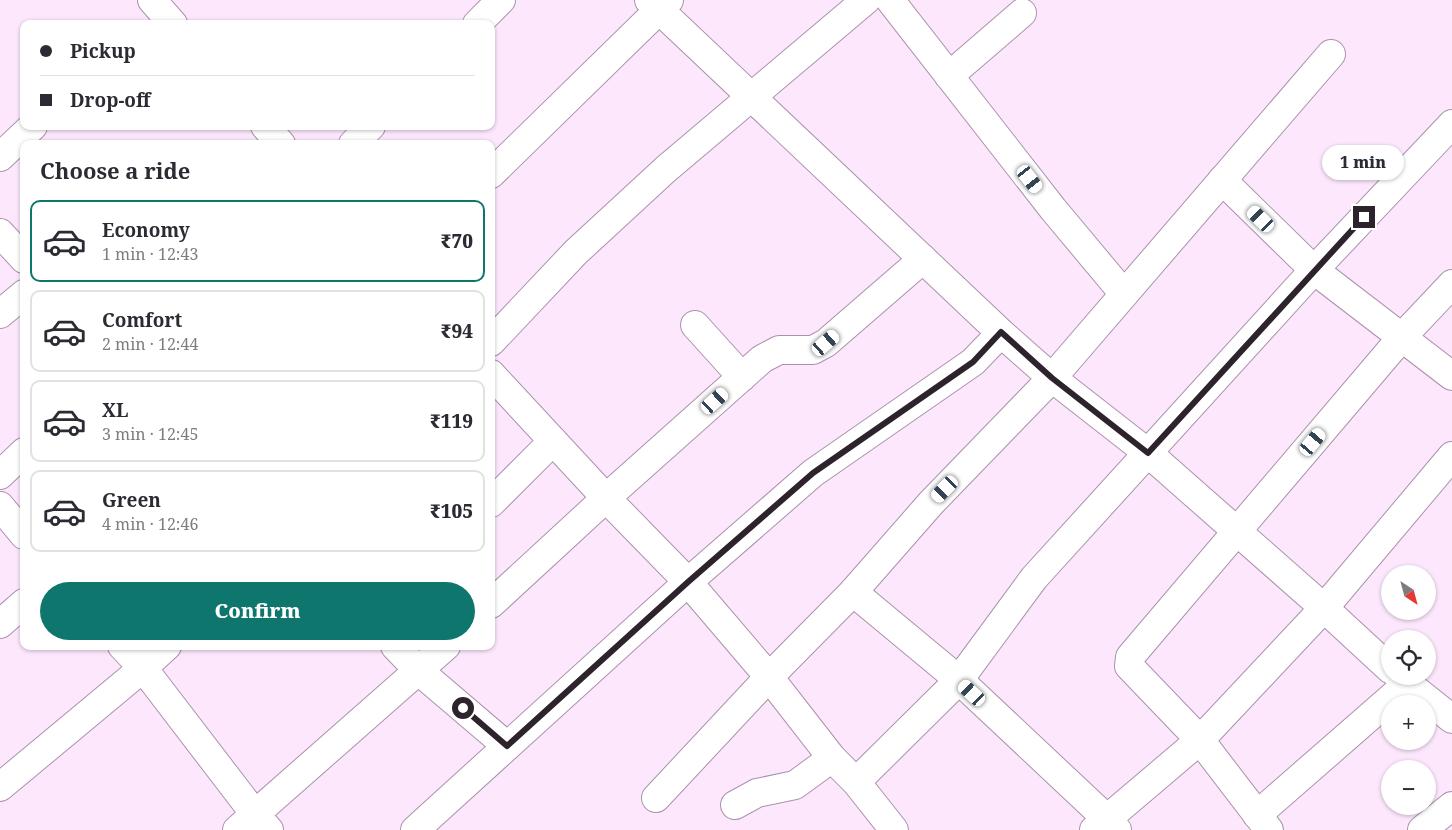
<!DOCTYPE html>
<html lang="en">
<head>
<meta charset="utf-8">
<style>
	:root { --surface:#fff; --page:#f7f7f7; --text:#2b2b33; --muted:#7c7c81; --line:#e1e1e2; --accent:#0f766e }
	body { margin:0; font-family:"Noto Serif",serif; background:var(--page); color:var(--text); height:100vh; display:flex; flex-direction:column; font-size:19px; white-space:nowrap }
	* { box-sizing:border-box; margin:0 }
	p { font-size:16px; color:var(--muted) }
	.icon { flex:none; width:28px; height:28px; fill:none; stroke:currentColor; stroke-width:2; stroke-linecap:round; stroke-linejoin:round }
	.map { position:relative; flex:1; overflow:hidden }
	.drawer { position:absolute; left:20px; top:140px; width:475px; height:510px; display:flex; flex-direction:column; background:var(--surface); border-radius:10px; box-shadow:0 1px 4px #0004 }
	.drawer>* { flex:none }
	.guide { position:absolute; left:20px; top:20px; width:475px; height:110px; border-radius:10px; box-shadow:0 1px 4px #0004; display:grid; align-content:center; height:110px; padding:0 20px; background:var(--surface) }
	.needle { width:32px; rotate:144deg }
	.tools { position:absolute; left:1381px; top:565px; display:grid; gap:10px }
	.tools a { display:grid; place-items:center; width:55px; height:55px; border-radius:50%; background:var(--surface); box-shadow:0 1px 4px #0004; font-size:25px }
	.end { position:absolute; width:22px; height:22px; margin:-11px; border:6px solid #2d232d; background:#fff; box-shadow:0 0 0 2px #fff }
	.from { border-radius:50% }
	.bubble { position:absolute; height:35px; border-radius:18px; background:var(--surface); box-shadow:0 1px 4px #0004; font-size:16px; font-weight:800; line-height:35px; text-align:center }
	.car { position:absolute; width:15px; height:30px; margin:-15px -8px; border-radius:6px; box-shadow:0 0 4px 1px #0007; background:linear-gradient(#fff 24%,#345 0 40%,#fff 0 76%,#345 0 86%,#fff 0) }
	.guide b { display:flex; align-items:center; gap:18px; height:48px; font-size:19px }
	.guide b+b { border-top:1px solid var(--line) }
	.guide i { width:12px; height:12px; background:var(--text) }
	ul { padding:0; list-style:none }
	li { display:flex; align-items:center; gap:15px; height:82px; margin:0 10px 8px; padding:0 10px; border:2px solid var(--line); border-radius:10px }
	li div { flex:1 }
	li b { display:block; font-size:19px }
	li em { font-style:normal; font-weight:800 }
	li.on { border-color:var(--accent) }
	li>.icon { width:45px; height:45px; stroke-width:1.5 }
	h2 { padding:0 20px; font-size:22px; line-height:60px }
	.cta { display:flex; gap:10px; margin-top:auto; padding:10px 20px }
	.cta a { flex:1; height:58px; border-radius:30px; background:var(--accent); color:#fff; font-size:20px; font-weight:800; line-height:58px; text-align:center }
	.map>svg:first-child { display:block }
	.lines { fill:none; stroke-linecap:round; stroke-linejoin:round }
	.minor-casing { stroke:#ab92ab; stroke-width:30 }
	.minor { stroke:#fff; stroke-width:28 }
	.route { stroke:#2d232d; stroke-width:6 }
</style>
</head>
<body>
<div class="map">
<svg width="1452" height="830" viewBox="0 0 1452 830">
	<rect width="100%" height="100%" fill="#fce7fd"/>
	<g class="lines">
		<defs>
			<g id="minor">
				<polyline points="152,0 173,24"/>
				<polyline points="649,0 1001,333 1052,378 1148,453 1324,608 1390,669"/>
				<polyline points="890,0 1053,209 1124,294"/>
				<polyline points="477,24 501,0"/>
				<polyline points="949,76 1022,13"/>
				<polyline points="265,126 281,144"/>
				<polyline points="353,144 371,126"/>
				<polyline points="0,157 33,126"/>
				<polyline points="491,174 669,0"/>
				<polyline points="1222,180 1314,270 1452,376"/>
				<polyline points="0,233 24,259"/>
				<polyline points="0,314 24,294"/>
				<polyline points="695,325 742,377"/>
				<polyline points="491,342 576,252 666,169 866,0"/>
				<polyline points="491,374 606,498 688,582 769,677 832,758 856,782 894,830"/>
				<polyline points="0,475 24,452"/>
				<polyline points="491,503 553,441"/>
				<polyline points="0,506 24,535"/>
				<polyline points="853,592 959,680 1107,819 1094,830"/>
				<polyline points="491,604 606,498 762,359 779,350 813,350 826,343 923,259"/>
				<polyline points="0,624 24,603"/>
				<polyline points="122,646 143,668 254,813 269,830"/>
				<polyline points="395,646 419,671 507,746"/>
				<polyline points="1398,676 1452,719"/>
				<polyline points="856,782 959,680 1034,578 1314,270 1452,124"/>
				<polyline points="0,787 143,668 167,646"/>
				<polyline points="656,798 769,677 853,592 931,503 1052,378 1331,54"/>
				<polyline points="735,805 757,793 795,785 832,758"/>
				<polyline points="1257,815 1407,684"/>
				<polyline points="237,830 446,646"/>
				<polyline points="415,830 688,582 813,473 973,362 1001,333"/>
				<polyline points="1117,830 1107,819 1200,740 1324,608 1452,456"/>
				<polyline points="1269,830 1200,740 1129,666 1130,657 1402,337 1452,284"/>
				<polyline points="1422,830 1452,806"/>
			</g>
		</defs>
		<use href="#minor" class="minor-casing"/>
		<use href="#minor" class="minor"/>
	</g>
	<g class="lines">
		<polyline class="route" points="463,708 507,746 688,582 813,473 973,362 1001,332 1052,378 1148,453 1364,217"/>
	</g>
</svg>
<div class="tools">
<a><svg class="needle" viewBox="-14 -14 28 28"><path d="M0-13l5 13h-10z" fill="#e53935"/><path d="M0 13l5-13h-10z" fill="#7c7c81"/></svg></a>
<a><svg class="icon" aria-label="locate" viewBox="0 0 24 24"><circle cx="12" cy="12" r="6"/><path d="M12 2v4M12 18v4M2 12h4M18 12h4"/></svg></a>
<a>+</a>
<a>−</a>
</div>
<i class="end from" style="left:463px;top:708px"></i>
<i class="end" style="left:1364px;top:217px"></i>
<div class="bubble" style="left:1322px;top:145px;width:82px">1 min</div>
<i class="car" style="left:1030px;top:179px;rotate:142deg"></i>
<i class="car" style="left:1261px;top:219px;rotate:314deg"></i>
<i class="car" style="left:826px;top:343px;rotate:49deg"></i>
<i class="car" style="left:715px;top:401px;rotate:48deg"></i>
<i class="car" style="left:1313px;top:442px;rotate:40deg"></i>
<i class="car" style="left:945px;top:489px;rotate:224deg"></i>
<i class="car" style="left:972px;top:693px;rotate:313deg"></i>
<div class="guide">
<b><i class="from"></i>Pickup</b>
<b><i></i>Drop-off</b>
</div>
<section class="drawer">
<h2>Choose a ride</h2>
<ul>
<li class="on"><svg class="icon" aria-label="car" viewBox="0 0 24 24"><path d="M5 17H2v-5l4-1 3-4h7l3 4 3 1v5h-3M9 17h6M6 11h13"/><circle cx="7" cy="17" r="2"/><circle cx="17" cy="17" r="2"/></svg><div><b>Economy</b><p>1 min · 12:43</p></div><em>₹70</em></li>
<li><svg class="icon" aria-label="car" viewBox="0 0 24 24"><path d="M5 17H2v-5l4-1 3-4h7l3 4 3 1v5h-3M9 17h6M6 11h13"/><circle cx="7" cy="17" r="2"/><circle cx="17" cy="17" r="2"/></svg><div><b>Comfort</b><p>2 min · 12:44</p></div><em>₹94</em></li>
<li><svg class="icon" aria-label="car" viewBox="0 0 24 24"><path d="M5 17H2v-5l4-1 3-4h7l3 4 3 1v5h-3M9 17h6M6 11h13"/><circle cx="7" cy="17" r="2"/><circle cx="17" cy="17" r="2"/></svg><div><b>XL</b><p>3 min · 12:45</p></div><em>₹119</em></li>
<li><svg class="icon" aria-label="car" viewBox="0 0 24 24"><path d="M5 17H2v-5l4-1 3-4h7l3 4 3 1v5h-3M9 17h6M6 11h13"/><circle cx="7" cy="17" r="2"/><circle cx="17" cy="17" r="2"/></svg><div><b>Green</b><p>4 min · 12:46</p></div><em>₹105</em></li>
</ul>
<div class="cta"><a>Confirm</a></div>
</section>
</div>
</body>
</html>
